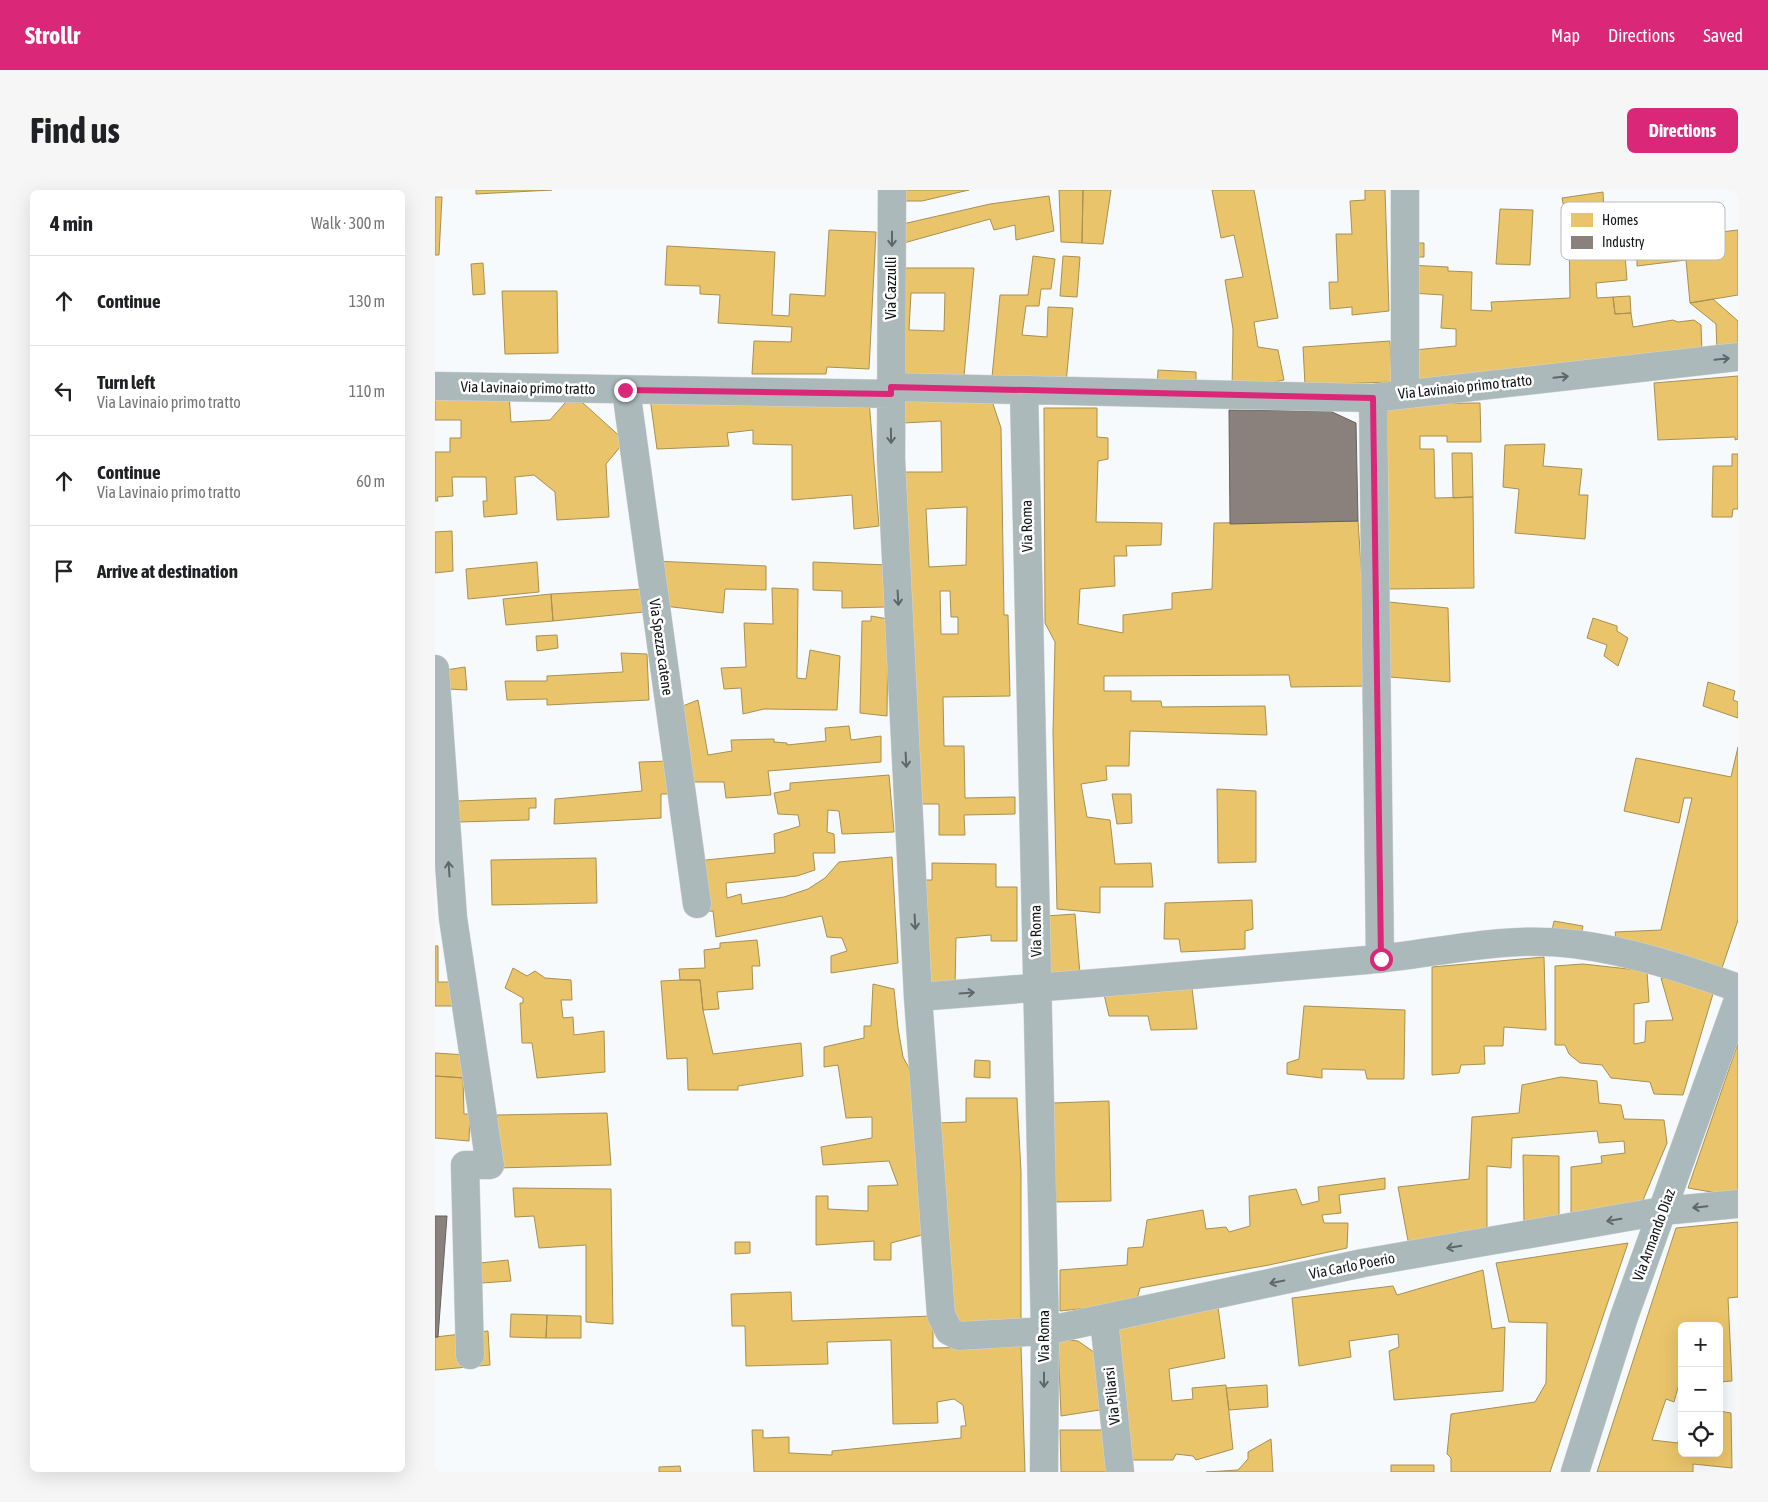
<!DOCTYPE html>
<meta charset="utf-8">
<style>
body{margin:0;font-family:"Asap Condensed",sans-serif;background:#f6f6f6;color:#202124}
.controls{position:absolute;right:15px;bottom:15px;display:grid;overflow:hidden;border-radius:8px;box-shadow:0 5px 20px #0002}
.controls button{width:45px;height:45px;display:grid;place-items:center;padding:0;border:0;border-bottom:1px solid #e0e0e0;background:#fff;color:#202124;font:25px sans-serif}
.stop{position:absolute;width:15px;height:15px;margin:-11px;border:4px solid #db2777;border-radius:50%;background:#fff}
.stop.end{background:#db2777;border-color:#fff;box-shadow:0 1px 5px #0008}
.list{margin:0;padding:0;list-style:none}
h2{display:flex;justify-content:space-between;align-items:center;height:65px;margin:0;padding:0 20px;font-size:21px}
h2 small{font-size:16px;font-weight:400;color:#757577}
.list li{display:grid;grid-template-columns:32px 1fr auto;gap:15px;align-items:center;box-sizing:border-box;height:90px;padding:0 20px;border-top:1px solid #e0e0e0}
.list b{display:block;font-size:19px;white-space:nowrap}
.list p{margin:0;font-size:16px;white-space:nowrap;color:#757577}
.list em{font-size:16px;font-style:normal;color:#757577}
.icon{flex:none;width:28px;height:28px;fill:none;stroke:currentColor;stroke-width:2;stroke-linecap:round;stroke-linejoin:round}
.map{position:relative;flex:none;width:1303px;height:1282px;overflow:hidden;border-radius:8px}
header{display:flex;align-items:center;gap:30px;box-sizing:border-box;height:70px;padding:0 25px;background:#db2777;color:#fff}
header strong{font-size:24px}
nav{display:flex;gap:28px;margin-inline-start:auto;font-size:18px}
.intro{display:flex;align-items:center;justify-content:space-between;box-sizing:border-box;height:120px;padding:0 30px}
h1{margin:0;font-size:35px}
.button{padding:12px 22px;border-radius:8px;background:#db2777;color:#fff;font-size:18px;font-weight:700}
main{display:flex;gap:30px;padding:0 30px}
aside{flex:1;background:#fff;border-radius:8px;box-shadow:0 5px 20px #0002}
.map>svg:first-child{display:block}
</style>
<header>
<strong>Strollr</strong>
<nav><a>Map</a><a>Directions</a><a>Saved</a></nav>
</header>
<div class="intro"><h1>Find us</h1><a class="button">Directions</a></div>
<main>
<aside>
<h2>4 min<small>Walk · 300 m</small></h2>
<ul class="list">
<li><svg class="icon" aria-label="ahead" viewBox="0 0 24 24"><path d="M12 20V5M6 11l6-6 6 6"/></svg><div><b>Continue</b></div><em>130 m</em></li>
<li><svg class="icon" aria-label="left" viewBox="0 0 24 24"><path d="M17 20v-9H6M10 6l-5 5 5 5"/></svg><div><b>Turn left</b><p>Via Lavinaio primo tratto</p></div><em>110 m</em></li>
<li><svg class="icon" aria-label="ahead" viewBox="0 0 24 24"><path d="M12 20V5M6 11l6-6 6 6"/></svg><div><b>Continue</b><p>Via Lavinaio primo tratto</p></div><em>60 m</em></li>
<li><svg class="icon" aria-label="arrive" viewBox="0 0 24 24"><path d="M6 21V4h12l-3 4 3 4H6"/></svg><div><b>Arrive at destination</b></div></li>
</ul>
</aside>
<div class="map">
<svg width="1303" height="1282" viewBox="0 0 1303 1282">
<rect width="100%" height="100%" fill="#f7fafc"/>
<path fill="#e9c46a" stroke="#a89051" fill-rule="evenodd" d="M41,0H117L41,4Z
M459,0H534L487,11H459Z
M624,0H648L647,53L626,52Z
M648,0H676L668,54L647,53Z
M777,0H819L843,128L819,132L823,157L843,160L849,190L797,200L798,139L790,90L808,87L799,45L786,48Z
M930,0H950L954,121L917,125V117L895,119L894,92H903L901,44H917L915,11L930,10Z
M1168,2L1170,41L1134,46L1127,8Z
M614,6L619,41L581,50L580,35L559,40L555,29L458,56L459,36L555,14Z
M0,7H7L4,65H0Z
M1065,19L1098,20L1095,75L1061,74Z
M1188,39L1192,90L1161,93L1162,108L1178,107L1180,124L1196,123L1198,137L1238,130L1243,132L1259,130L1266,135L1267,163L979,193V160L1021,156V139L1006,138L1008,105L976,103L973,75L1013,77V81L1037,82L1036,120L1057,121L1056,112L1135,108L1134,46Z
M394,40L441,42L434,179L392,177L391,184H317L319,151L356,152L357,137L283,133L285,105L265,104V96L230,95L232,56L340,62L337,125L354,126L355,104L390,106Z
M1303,40V105L1255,113L1251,70L1202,76V52Z
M974,53H989V67H974Z
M598,66L620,69L616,99H606L604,116H591L587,145L612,147L613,117L638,118L631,193L557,187L565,105H593Z
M628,66L645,67L642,107L625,106Z
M48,73L50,104L38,105L36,74Z
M458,78H539L529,186L467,184ZM476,103H510L509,141L474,140Z
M67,101H122L123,163L70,164Z
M1195,106L1196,123L1180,124L1178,107Z
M1278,109L1303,131V160L1282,161L1281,134L1255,113Z
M955,151L957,192L870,195L868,157Z
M723,180L761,182V201L722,199Z
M1303,186V249L1300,250V247L1223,250L1219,193Z
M0,202L74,205L76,232L115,230L138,204L190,251L171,274L174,327L122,330L120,302L99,285L80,287L82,324L49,327L48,311H52L51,287H17L18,306L2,307L3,311H0V262H15V248H26V230H0Z
M215,208L434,210L444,336L419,339L417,305L357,310V255L318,254V240L292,243L294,256L222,259Z
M468,209L557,211L566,238L569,425H573L575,506L508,507L509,556H529L530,608L580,607V624L529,625L530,645H504V614H477L462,282H507L506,231L468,233ZM532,317L531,375L494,377L491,319ZM505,401H515L516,427H523V444H506Z
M1045,213L1046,252H1012V246H985V259H999L1000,308L1038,307L1039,398L953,399L952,214Z
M609,218H662V247L673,248V269L663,271L661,332L727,333L726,355L691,356L692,366H679L680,396L645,399L643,434L688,443V425L737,419V403L777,399L779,333L923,331L934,496L856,497L854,485L669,486V501H696V511H726L727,517L830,516L832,545L695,541L694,576H671L672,590L646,594L652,627L675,630L680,674L716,673L718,697H665V723L622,719L618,543L620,452L610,433Z
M1110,254L1108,276L1147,279L1144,305H1153L1150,349L1080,343L1084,299L1068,297L1070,255Z
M1017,263H1037L1038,307L1018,308Z
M1297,264H1303V319H1298L1297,327H1277L1278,276H1297Z
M17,341L18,381L0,383V342Z
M219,371L331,376V400L290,399L288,423L221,415Z
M102,372L104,402L33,409L31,379Z
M378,372L453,375L451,417L407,418V401L378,400Z
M337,398L363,399L362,488L371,489L375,460L405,466L402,520L329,519L308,524L306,498L289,499L286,478L311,477L309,433L338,434Z
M209,399V422L118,431L116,404Z
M116,404L118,431L71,435L68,409Z
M954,412L1013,418L1015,492L955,487Z
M436,426L453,429L452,526L425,523L427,431H436Z
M1158,428L1182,436V441L1193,448L1183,476L1169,466L1172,455L1152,448Z
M122,445L123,458L102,461L101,446Z
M186,463L212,464L214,510L112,515V509L72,510L70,491H112V486L188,482Z
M30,477L32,500L13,499L11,480Z
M1273,492L1300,501L1298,510L1303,512V528L1268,516Z
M263,510L273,565L297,561L296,550L339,549V552L352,553V555L391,551L390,538L414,536L416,550L446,546V572L333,581L336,605L291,608L289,592H251L240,519Z
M1303,557V730L1287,778L1183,762L1180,742L1226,740L1257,608H1249L1244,633L1189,621L1201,568L1296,587Z
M235,571L240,604H226V628L119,634L120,609L207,601L204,572Z
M454,585L459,642L407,644L404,621L393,620L392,642L399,644L400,663H378L380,680L362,686L291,693L292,708L306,704L307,714L349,707L373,699L390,688L404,672L457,667L463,773L396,783V766L412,761L407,748L392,747L387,726L281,747L278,721L267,722L261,671L340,663L339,644L365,636L363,625L343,624L339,603L355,600V593Z
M782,599L821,601V672L783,673Z
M677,604H696L697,633L682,634Z
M101,608V618H94V630L24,632L23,611Z
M161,668L162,713L57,715L56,670Z
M497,673L561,674V697H582V751H556V745L521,748L520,798H487L489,690H497Z
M817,710L818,739L810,741V759L746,762L744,749H729L730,713Z
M640,724L645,784L615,787L611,726Z
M1119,731L1148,736L1145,749L1116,745Z
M322,750L325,776H317L318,799L282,802L284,819L268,820L265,790H245L244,779L270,778L269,760L285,758V753Z
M0,756H3V792H25V816H0Z
M1109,767L1111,840L1069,837L1068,856H1049L1050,874L1026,875L1024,883L997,885V777Z
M1148,774L1212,781L1214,812L1199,814V854L1210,852L1211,831L1238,830L1226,788L1249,790L1278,804L1248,905L1219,904L1215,892L1176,888L1167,875L1145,873L1134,864L1130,855H1120V776Z
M78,778L92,786L100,781L110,788L136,790L137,810H126L128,828L138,827L139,845L169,841L170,882L102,888L97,853H87L85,813H88V808L70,798Z
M245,790H265L268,820L278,864L366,853L368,886L303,896V900H253L252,868L232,869L226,791Z
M756,790L762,839L716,840L713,826H674L668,800Z
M438,794L459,799L463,838L468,867L474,878L480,918L487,1045L456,1053V1070H439V1051L381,1055V1006H393V1019L433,1021V996L463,995L454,971L388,975L386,957L437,948V927L411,928L403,875L389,877V857L429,848V836H436Z
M869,816L970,820L969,889H932L930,880L887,879V888L852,884V873L864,869Z
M1303,853V1001L1282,1003L1253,998Z
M0,863L32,865L31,888L0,886Z
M540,870L555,871V888L539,887Z
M0,886L28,888L29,924H35L34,951L0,948Z
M1126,887L1162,891L1164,913L1186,915L1189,929L1229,930L1232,953L1206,1015L1136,1025V977L1167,973L1166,966L1190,963L1189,951L1164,953L1162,941L1077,948L1076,978L1052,976V1039L974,1056L963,997L1034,989L1037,927L1084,923L1087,895Z
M531,908H582L586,982V1131L528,1136L517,1122L500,933L531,932Z
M674,911L676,1011L621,1012L618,913Z
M172,923L176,975L62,978V925Z
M1088,965L1124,966V1028L1089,1033Z
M950,988V999L904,1005L906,1023L887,1025L889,1033H913L912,1058L834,1075L705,1098L701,1113L625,1121V1080L692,1075L693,1058L708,1057L712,1030L768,1020L771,1039L791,1037L794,1042L815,1036L814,1006L861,999L867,1015L884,1011L883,997Z
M78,998L176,999L178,1134L151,1132V1055L104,1058L99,1026L80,1027Z
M1303,1032V1107L1293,1108L1297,1191L1284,1192V1136H1247V1194H1244L1239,1212L1231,1209L1217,1250L1243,1253L1247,1227V1263H1284V1221L1296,1223L1297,1278L1258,1274V1282H1162L1241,1038Z
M300,1052H315V1063L300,1064Z
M1193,1053L1115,1282H1016V1268L1012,1264L1016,1224L1100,1212L1111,1193L1112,1133L1074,1132L1061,1073Z
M73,1070L76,1091L47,1093L45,1073Z
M1048,1080L1057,1139L1070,1137L1068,1201L959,1210L954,1161L964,1157L963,1144L914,1151L916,1167L864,1176L857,1108L958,1096L962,1105Z
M356,1102L357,1131L498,1126V1158L586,1156L590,1282H319L317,1240H328V1248L354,1247V1263L397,1265V1261L526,1248V1236H531L528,1215L519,1209L502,1212L503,1233L458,1234L456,1150L392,1152L393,1174L311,1176L310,1136H297L296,1104Z
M783,1117L790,1168L734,1179L737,1211L758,1209L757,1198L791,1195L798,1259L761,1270L758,1266L741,1264L738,1270H694L679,1133Z
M76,1124L112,1125L111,1148L75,1147Z
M112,1125L146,1126V1148H111Z
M53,1141L55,1175L0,1180V1147Z
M623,1149L643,1151L663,1165L671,1219L626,1226Z
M832,1195L833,1217L794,1220L791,1198Z
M625,1240H674L679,1282H626Z
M836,1249L838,1282H771L803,1280L813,1269V1262Z
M956,1275H999V1282H956Z
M245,1276L246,1282H224V1277Z"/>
<path fill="#8a817c" stroke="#65615e" d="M794,220L895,221L921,233L923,331L795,334Z
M0,1026H12L3,1147H0Z"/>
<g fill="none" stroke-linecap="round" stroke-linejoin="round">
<g stroke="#d3d5d7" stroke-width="29">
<path id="minor" d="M457,0L456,269L483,807L506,1125L514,1141L524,1146L610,1141L928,1073L1227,1021L1303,1014
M970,0V204
M0,196L455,204
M456,197L938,208L1303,167
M191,200L262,714
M589,200L610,1141L609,1282
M938,208L945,769
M0,479L18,728L55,975H30L35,1165
M483,807C633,796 782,783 932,770C1001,764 1069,745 1139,754C1195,761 1250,779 1303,798
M669,1129L685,1282"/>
</g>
<g stroke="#d3d5d7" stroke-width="29">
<path id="major" d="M1140,1282L1189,1127L1303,810"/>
</g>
<use href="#minor" stroke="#abb9bb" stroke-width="28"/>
<use href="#major" stroke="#aab9bb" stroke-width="28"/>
</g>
<defs><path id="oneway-shaft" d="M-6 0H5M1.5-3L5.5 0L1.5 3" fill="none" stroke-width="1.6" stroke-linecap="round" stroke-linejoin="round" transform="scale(1.25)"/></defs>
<g stroke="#5e676a">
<use href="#oneway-shaft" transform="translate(457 49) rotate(90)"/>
<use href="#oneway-shaft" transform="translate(1287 169) rotate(-6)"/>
<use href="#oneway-shaft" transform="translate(1126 187) rotate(-6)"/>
<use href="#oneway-shaft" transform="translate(456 246) rotate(89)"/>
<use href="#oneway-shaft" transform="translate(463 408) rotate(87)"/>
<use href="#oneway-shaft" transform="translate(471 570) rotate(87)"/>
<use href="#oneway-shaft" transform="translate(14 679) rotate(-94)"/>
<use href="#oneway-shaft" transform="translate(480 732) rotate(87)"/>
<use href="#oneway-shaft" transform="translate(532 803) rotate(-4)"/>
<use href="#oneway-shaft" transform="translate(1265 1017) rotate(174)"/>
<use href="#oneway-shaft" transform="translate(1179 1030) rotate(170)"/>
<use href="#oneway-shaft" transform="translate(1019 1057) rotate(170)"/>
<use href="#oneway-shaft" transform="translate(842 1092) rotate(168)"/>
<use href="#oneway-shaft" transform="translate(609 1190) rotate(90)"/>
</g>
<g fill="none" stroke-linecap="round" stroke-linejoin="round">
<path stroke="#db2777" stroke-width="6" d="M190,200L456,204V197L938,208L946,769"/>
</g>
<g text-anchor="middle" stroke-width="5" stroke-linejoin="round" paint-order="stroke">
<g font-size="15" fill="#101518" stroke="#fff">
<text transform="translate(456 98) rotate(-90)" y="5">Via Cazzulli</text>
<text transform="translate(1030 197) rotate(-6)" y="5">Via Lavinaio primo tratto</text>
<text transform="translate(93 198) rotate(1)" y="5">Via Lavinaio primo tratto</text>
<text transform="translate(592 336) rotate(-91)" y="5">Via Roma</text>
<text transform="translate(226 457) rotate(82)" y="5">Via Spezza catene</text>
<text transform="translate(601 741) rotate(-91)" y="5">Via Roma</text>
<text transform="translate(1219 1045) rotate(-70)" y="5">Via Armando Diaz</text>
<text transform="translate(917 1076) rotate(-11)" y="5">Via Carlo Poerio</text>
<text transform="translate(609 1146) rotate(-90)" y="5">Via Roma</text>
<text transform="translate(677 1206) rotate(-96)" y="5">Via Piliarsi</text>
</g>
</g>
<rect x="1126" y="12" width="164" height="58" rx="8" fill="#fff" stroke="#b7b9ba" stroke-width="1"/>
<rect x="1136" y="23" width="22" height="14" fill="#e9c46a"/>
<rect x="1136" y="46" width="22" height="13" fill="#8a817c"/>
<g font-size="14" fill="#101518">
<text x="1167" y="35">Homes</text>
<text x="1167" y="57">Industry</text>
</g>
</svg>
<div class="controls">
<button>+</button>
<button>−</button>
<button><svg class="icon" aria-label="locate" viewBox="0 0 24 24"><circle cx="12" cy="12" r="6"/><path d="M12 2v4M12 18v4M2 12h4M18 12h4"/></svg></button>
</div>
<div class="stop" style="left:946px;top:769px"></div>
<div class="stop end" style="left:190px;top:200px"></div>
</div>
</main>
